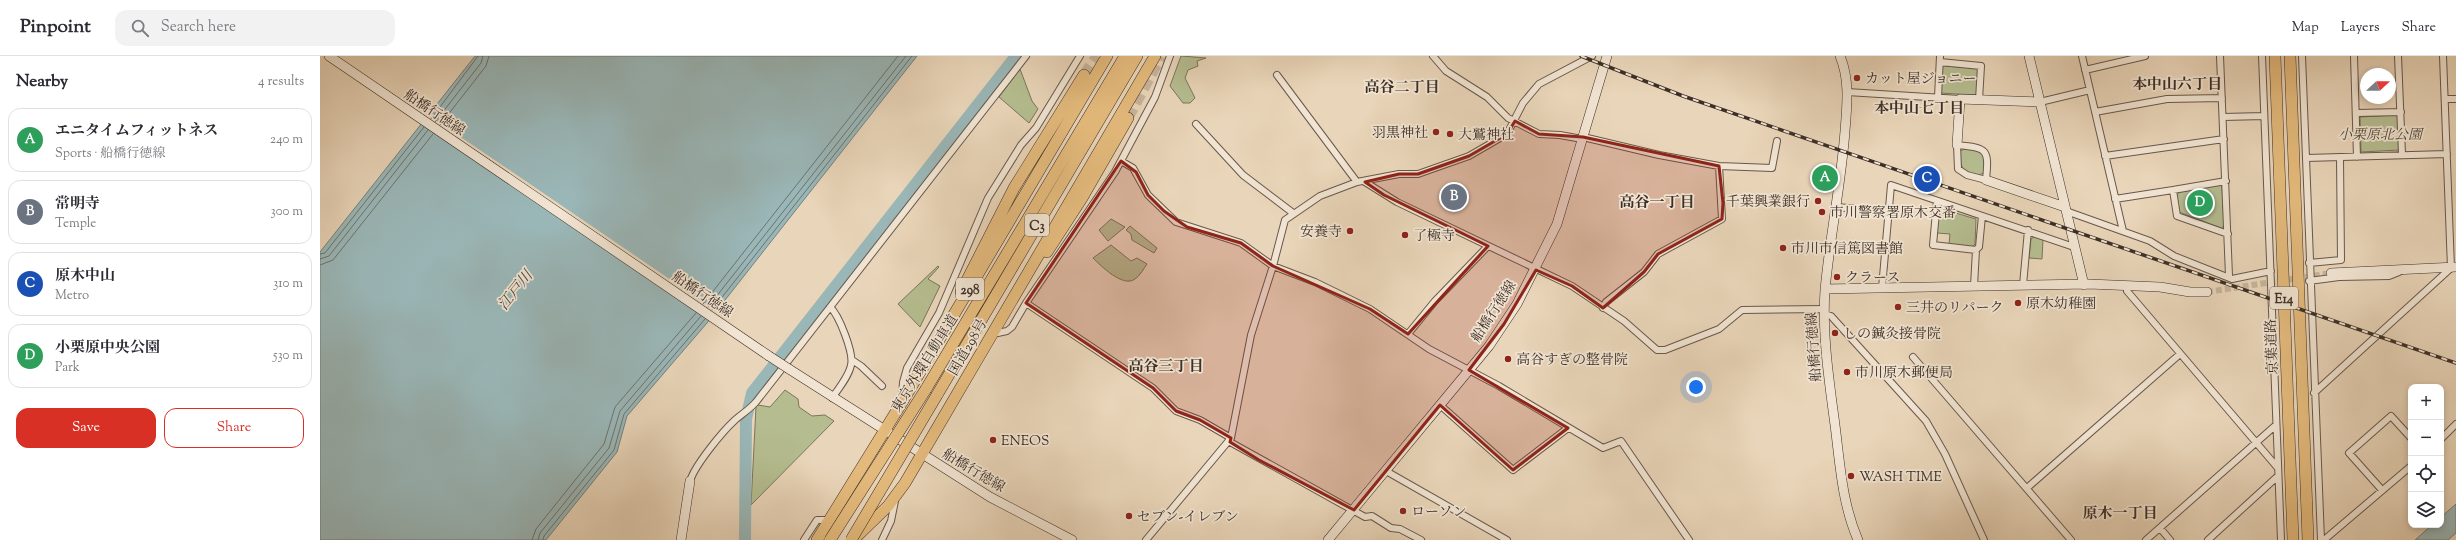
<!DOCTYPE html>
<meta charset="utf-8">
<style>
body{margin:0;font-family:"Sorts Mill Goudy","Noto Serif JP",serif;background:#f2f2f3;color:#2b2b33}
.controls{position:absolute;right:12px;bottom:12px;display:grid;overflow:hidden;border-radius:8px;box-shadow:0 2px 6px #0003}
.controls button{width:36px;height:36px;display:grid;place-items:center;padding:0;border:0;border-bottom:1px solid #e1e1e2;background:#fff;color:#2b2b33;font:20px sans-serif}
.compass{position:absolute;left:2040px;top:12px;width:36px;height:36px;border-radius:50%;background:#fff;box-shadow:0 2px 6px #0003;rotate:68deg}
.you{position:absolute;left:1376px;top:331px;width:14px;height:14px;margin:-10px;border:3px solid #fff;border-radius:50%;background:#1a73e8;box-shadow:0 0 0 6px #1a73e833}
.badge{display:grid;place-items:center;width:26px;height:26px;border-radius:50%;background:#d93025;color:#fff;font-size:13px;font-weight:700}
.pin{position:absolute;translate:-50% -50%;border:2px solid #fff;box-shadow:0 1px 4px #0006}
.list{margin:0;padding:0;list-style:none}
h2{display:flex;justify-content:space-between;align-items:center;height:52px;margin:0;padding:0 16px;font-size:17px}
h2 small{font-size:13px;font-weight:400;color:#7c7c81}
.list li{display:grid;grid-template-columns:26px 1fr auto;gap:12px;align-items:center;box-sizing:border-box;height:64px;margin:0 8px 8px;padding:0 8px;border:1px solid #e1e1e2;border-radius:12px}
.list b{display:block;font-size:15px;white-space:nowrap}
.list p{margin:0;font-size:13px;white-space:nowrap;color:#7c7c81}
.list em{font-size:13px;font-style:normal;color:#7c7c81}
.actions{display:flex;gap:8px;padding:12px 16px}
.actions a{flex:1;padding:9px 0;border:1px solid #d93025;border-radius:12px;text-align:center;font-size:14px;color:#d93025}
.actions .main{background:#d93025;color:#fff}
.icon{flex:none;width:22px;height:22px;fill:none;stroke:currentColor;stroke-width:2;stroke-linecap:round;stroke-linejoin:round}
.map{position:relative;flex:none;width:2136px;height:484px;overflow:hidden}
header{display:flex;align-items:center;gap:24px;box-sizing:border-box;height:56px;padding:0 20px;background:#fff;border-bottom:1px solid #e1e1e2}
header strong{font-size:19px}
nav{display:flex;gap:22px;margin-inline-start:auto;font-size:14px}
.search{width:280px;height:36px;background:#f2f2f3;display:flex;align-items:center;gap:10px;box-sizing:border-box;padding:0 14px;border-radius:12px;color:#7c7c81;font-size:15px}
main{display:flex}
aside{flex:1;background:#fff}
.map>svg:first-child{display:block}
</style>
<header>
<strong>Pinpoint</strong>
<div class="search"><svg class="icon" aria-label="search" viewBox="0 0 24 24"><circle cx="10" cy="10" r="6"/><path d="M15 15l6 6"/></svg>Search here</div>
<nav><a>Map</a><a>Layers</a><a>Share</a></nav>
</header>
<main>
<aside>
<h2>Nearby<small>4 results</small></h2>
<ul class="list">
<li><span class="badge" style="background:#2e9e5b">A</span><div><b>エニタイムフィットネス</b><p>Sports · 船橋行徳線</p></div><em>240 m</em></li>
<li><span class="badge" style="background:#6b7280">B</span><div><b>常明寺</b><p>Temple</p></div><em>300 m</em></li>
<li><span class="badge" style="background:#1a4fb4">C</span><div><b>原木中山</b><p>Metro</p></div><em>310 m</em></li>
<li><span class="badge" style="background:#2e9e5b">D</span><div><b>小栗原中央公園</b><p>Park</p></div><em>530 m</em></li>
</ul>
<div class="actions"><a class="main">Save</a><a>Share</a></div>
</aside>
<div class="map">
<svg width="2136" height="484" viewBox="0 0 2136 484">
<rect width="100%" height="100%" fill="#e9d5b9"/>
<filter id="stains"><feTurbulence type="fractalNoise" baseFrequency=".005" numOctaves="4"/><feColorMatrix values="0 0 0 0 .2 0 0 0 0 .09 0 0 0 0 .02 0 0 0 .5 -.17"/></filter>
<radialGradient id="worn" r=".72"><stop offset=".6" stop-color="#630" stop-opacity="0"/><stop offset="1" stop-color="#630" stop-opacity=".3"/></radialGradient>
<path fill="#b5bd90" stroke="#79765c" d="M861,0L886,2L877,5L878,10L868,14L865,22L875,42L870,47H863L850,30Z
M1623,10L1657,12L1659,14L1657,39L1619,37L1621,11Z
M700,13L712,45L718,53L709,67L679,41Z
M2078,59L2079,94L2041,96L2040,61Z
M1647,92L1662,96L1665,104L1664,117C1645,125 1639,110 1640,95Z
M1900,129L1902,131L1904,170L1901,172L1859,156L1857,139L1859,136Z
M1619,152L1656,163L1655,188L1652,191L1629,188L1630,178L1617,177Z
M791,163L805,171L788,185L779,174Z
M810,170L837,192L834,197L812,184L811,178L806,174Z
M1714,181L1723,183L1722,203L1709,202L1711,183Z
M791,189L811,205L817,202L827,208C824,212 820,220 815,223C803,232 781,210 773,202Z
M618,210L619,211L608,223L620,230L600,271L578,248Z
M465,334L478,343L479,351L492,360L505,359L514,365L431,449L436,351L438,349L450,351Z"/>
<path fill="#9ab7b8" stroke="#75817e" d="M155,0H597L387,267L307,360L297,396L226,484H0V196Z
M2136,448V477L2128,484H2095L2112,469H2121V461Z"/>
<path fill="#e9d5b9" d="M107,58L398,256L391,265L100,67Z"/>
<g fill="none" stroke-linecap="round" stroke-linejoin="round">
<path stroke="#6c7370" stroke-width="1" d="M111,63L158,0
M115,66L161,7L163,0
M120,69L166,10L169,0
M0,198L5,197L104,71
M0,203L9,200L108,74
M0,209L13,204L113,78
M383,248L578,0
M388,251L586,0
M392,254L592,0
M212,484L216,473L284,388L295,351L376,257
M218,484L220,477L289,392L300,355L381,260
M223,484L224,480L294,394L304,358L385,263"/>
<path stroke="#9ab7b8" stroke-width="12" d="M425,484L426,363L432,337L696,0"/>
<path stroke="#c7b49c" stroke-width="6" stroke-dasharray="6 3" stroke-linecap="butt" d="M1887,236L2011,217"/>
<path stroke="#c7b49c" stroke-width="11" stroke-dasharray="11 5.5" stroke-linecap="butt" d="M764,19L777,0
M808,62L841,0"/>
<g stroke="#68584c" stroke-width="8">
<path id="street" d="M1113,0L1126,15L1167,41L1188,62L1219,78L1240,79L1262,83
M1762,0L1803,175
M1900,0L1909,220
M1942,0L1961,484
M1982,0L2001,484
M2034,0L2037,101
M2078,0L2082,98
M1620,6L1661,10L1659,44
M1765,14L1825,0
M957,19L1037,126
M1527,36L1640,43
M1618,41L1620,0
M2125,43H2136
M1720,46L1770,34
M1775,56L1847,43L1902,42
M2037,57L2081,56
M1903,61L1944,60
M876,68L923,119L973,157
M1263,81L1339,99L1399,110L1452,112L1457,85
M1637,89C1668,92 1669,93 1666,124L1647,119L1638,113Z
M1785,100L1904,83
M1986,102L2127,98
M801,105L813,112L828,139L856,166L921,187L953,210L995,226L1050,253L1109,293L1179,330L1283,392L1301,385L1369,484
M1045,126L1077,146L1252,230L1304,265L1337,294H1345L1399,273L1422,254L1505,253
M1853,134L1906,125
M1795,143L1853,134L1857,160L1908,178
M1617,145L1613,189L1656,194
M1517,151L1569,156
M1746,155L1830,185L1854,200L1912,223L1951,215
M1989,207L2021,204L2020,101
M1989,225L2019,221L2069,220L2079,216
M1703,229L1708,174
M1654,230L1656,194L1659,191L1662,160
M1807,230V235L1957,411
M1562,232L1571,129L1754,191
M706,247L833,332L856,355L880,364L911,382
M510,251C519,259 534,297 531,309C529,320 519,332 512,342
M1283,252L1286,246L1324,216L1338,198L1402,163L1399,110
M1505,258L1511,260L1606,365L1625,398L1664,484
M673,278L687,275L692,271L706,247L795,116L835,41L850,0
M1088,278L1115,245L1168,190
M1593,301L1751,484
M532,304L541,310L562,330
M1994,337L2131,212L2123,0
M582,342L583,326L587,312L619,257L668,142L701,89L716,72L760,0
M1120,349L1193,414L1248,372
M2121,383L2136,368
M910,386L1045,461L1052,460L1071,472L1080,473L1101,484
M1066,415L1187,484
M370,425C375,409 402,376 415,364C422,358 430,353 436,346L706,0
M1707,432L1860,298
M2062,434L2029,397L2071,360L2091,382
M1840,472L1850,484
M484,484L497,464H510
M562,484L571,465L575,445
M826,484L911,382L931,279L953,210L965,164L1000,140L1037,126L1079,118H1098L1149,100L1187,78L1203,47L1219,28L1272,0
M1826,484L1956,369
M1888,484L1958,420
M2004,484L2091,410"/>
</g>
<g stroke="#3d2f27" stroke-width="10">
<path id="secondary" d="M9,0L449,300
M1520,0C1530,24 1527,49 1525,75C1521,128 1510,180 1505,234C1502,278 1509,324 1515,369C1520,408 1522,447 1538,484
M1709,0L1764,229
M1637,89L1640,43L1720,46
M1666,124L1745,151
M2011,217L2136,211
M1505,233L1769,228L1840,231L1870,236H1887
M469,313L670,441L752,484
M361,484L370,425
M1008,484L1169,290L1197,248L1237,168L1287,0"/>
</g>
<g stroke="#3d2f27" stroke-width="12">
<path id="highway" d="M1955,0L1973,484
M1970,0L1988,484
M727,196L762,142L808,62
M641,236L694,132L764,19
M606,333L805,0
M617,339L817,0
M497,484L581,348L787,0
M533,484L568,450L585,427L835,0"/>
</g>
<use href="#street" stroke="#f1e4d2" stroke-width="6"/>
<use href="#secondary" stroke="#f1e4d2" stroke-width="9"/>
<use href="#highway" stroke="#e4ba7c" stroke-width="11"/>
<g stroke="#3d2f27" stroke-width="3.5">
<path id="rail" d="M1261,0L1363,40L2136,307"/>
</g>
<use href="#rail" stroke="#f1e4d2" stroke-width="2" stroke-dasharray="6" stroke-linecap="butt"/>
<g stroke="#3d2f27" stroke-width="10" stroke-linecap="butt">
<path id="secondary-bridge" d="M449,300L469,313"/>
</g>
<g stroke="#3d2f27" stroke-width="12" stroke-linecap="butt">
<path id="highway-bridge" d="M510,484L606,333
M531,484L617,339"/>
</g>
<use href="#secondary-bridge" stroke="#f1e4d2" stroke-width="9"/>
<use href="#highway-bridge" stroke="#e4ba7c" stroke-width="11"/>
</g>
<path fill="#8f2418" fill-opacity="0.2" stroke="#8f2418" stroke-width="3" stroke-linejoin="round" d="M1195,65L1219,78L1263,81L1399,110L1403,147L1402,163L1338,198L1324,216L1283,252L1252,230L1216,214L1184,268L1149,314L1248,372L1193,414L1120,349L1034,454L939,404L910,386L911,382L880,364L856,355L833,332L706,247L801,105L816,116L828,139L844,155L867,171L921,187L953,210L1050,253L1088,278L1168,190L1064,139L1045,126L1079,118H1098L1149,100L1187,78Z"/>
<g fill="#8f2418" stroke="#f1e4d2" stroke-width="1.5">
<circle cx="1537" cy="22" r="4"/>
<circle cx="1116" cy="76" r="4"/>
<circle cx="1130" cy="78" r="4"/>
<circle cx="1498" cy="145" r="4"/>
<circle cx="1502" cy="156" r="4"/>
<circle cx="1030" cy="175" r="4"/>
<circle cx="1085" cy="179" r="4"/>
<circle cx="1463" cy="192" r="4"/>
<circle cx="1517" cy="221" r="4"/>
<circle cx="1698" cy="247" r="4"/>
<circle cx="1578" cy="251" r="4"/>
<circle cx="1515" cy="277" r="4"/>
<circle cx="1188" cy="303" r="4"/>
<circle cx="1527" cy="316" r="4"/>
<circle cx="673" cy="384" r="4"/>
<circle cx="1531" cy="420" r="4"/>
<circle cx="1083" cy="455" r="4"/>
<circle cx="809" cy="460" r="4"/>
</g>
<g text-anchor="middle" stroke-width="3.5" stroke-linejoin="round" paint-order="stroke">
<g fill="#f1e4d2" stroke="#73655a" stroke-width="1">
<rect x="705" y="158" width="24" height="22" rx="3"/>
<rect x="636" y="222" width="28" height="22" rx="3"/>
<rect x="1950" y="231" width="28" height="22" rx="3"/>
</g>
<g font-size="13" font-weight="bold" fill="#3d2f27">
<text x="717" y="174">C3</text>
<text x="650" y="238">298</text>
<text x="1964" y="247">E14</text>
</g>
<g font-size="14" fill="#3d2f27" stroke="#f1e4d2" text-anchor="start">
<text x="1545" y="27">カット屋ジョニー</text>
<text x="1108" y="81" text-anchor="end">羽黒神社</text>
<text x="1138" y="83">大鷲神社</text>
<text x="1490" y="150" text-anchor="end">千葉興業銀行</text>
<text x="1510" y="161">市川警察署原木交番</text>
<text x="1022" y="180" text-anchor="end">安養寺</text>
<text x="1093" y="184">了極寺</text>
<text x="1471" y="197">市川市信篤図書館</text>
<text x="1525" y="226">クラース</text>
<text x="1706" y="252">原木幼稚園</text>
<text x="1586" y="256">三井のリパーク</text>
<text x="1523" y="282">しの鍼灸接骨院</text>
<text x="1196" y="308">高谷すぎの整骨院</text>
<text x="1535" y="321">市川原木郵便局</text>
<text x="681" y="389">ENEOS</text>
<text x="1539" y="425">WASH TIME</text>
<text x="1091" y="460">ローソン</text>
<text x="817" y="465">セブン-イレブン</text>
</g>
<g font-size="14" fill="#3d2f27" stroke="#f1e4d2">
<text transform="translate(115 56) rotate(34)" y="5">船橋行徳線</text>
<text transform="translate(383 238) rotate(34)" y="5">船橋行徳線</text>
<text transform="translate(1173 255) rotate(-57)" y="5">船橋行徳線</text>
<text transform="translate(647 291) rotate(-60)" y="5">国道298号</text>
<text transform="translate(1493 291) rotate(-94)" y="5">船橋行徳線</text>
<text transform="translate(1951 291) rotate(-92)" y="5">京葉道路</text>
<text transform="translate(604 307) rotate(-58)" y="5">東京外環自動車道</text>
<text transform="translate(654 414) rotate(31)" y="5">船橋行徳線</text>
</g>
<g font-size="14" font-style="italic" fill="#554b3c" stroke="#f1e4d2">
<text x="2060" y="83">小栗原北公園</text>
</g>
<g font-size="15" font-weight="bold" fill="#3d2f27" stroke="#f1e4d2">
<text x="1857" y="33">本中山六丁目</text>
<text x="1082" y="36">高谷二丁目</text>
<text x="1599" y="57">本中山七丁目</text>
<text x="1337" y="151">高谷一丁目</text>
<text x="846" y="315">高谷三丁目</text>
<text x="1800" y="462">原木一丁目</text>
</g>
<g font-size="15" font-style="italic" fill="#504a44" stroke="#f1e4d2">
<text transform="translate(195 234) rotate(-51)" y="5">江戸川</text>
</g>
</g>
<rect width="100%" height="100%" filter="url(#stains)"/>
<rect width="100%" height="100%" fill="url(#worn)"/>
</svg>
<div class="controls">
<button>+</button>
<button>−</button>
<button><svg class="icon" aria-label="locate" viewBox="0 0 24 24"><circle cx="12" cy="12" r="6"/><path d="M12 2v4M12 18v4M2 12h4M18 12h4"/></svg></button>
<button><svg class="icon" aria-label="layers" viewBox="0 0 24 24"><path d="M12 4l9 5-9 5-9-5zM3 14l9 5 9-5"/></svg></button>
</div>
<svg class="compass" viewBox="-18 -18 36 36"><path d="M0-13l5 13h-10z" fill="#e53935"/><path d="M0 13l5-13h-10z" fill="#7c7c81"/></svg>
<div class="you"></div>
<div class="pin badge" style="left:1505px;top:122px;background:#2e9e5b">A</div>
<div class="pin badge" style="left:1134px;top:141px;background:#6b7280">B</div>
<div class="pin badge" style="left:1607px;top:123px;background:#1a4fb4">C</div>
<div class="pin badge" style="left:1880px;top:147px;background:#2e9e5b">D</div>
</div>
</main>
